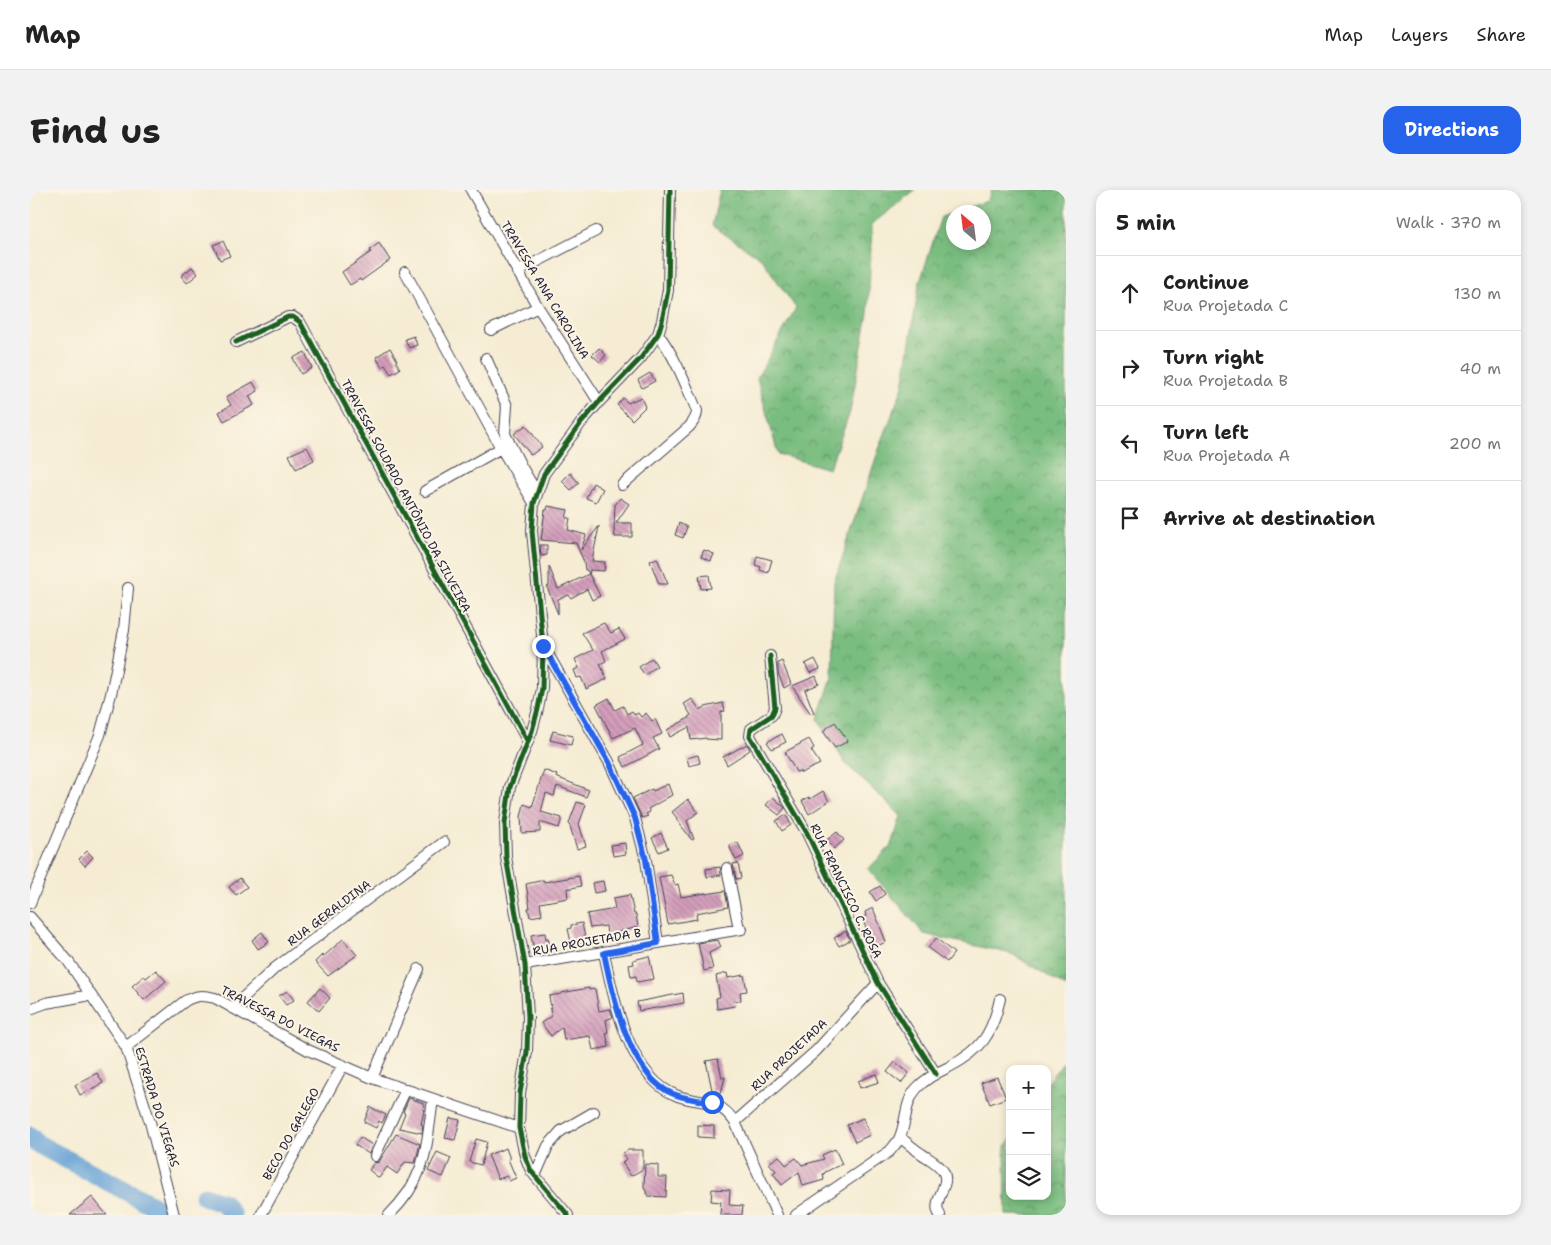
<!DOCTYPE html>
<meta charset="utf-8">
<style>
body{margin:0;font-family:"Shantell Sans",sans-serif;background:#f2f2f2;color:#222}
.controls{position:absolute;right:15px;bottom:15px;display:grid;overflow:hidden;border-radius:10px;box-shadow:0 2px 8px #0003}
.controls button{width:45px;height:45px;display:grid;place-items:center;padding:0;border:0;border-bottom:1px solid #e0e0e0;background:#fff;color:#222;font:25px sans-serif}
.compass{position:absolute;left:916px;top:15px;width:45px;height:45px;border-radius:50%;background:#fff;box-shadow:0 2px 8px #0003;rotate:332deg}
.stop{position:absolute;width:15px;height:15px;margin:-11px;border:4px solid #2563eb;border-radius:50%;background:#fff}
.stop.end{background:#2563eb;border-color:#fff;box-shadow:0 1px 5px #0008}
.list{margin:0;padding:0;list-style:none}
h2{display:flex;justify-content:space-between;align-items:center;height:65px;margin:0;padding:0 20px;font-size:21px}
h2 small{font-size:16px;font-weight:400;color:#767676}
.list li{display:grid;grid-template-columns:32px 1fr auto;gap:15px;align-items:center;box-sizing:border-box;height:75px;padding:0 20px;border-top:1px solid #e0e0e0}
.list b{display:block;font-size:19px;white-space:nowrap}
.list p{margin:0;font-size:16px;white-space:nowrap;color:#767676}
.list em{font-size:16px;font-style:normal;color:#767676}
.icon{flex:none;width:28px;height:28px;fill:none;stroke:currentColor;stroke-width:2;stroke-linecap:round;stroke-linejoin:round}
.map{position:relative;flex:none;width:1036px;height:1025px;overflow:hidden;border-radius:15px}
header{display:flex;align-items:center;gap:30px;box-sizing:border-box;height:70px;padding:0 25px;background:#fff;border-bottom:1px solid #e0e0e0}
header strong{font-size:24px}
nav{display:flex;gap:28px;margin-inline-start:auto;font-size:18px}
.intro{display:flex;align-items:center;justify-content:space-between;box-sizing:border-box;height:120px;padding:0 30px}
h1{margin:0;font-size:35px}
.button{padding:12px 22px;border-radius:15px;background:#2563eb;color:#fff;font-size:18px;font-weight:700}
main{display:flex;gap:30px;padding:0 30px}
aside{flex:1;background:#fff;border-radius:15px;box-shadow:0 2px 8px #0003}
.map>svg:first-child{display:block}
</style>
<header>
<strong>Map</strong>
<nav><a>Map</a><a>Layers</a><a>Share</a></nav>
</header>
<div class="intro"><h1>Find us</h1><a class="button">Directions</a></div>
<main>
<div class="map">
<svg width="1036" height="1025" viewBox="0 0 1036 1025">
<defs>
<pattern id="forest-crowns" width="20" height="18" patternUnits="userSpaceOnUse" patternTransform="scale(1.25)"><rect width="20" height="18" fill="#7abd80"/><path d="M2 6a3 3 0 1 1 6 0M12 15a3 3 0 1 1 6 0" fill="none" stroke="#64996a"/></pattern>
<pattern id="building-back-hatch" width="6" height="6" patternUnits="userSpaceOnUse" patternTransform="scale(1.25)"><rect width="6" height="6" fill="#d49fbc"/><path d="M-1 5l2 2M0 0l6 6M5-1l2 2" fill="none" stroke="#ac819a"/></pattern>
</defs>
<rect width="100%" height="100%" fill="#fcf5e5"/>
<filter id="ink" filterUnits="userSpaceOnUse"><feTurbulence type="fractalNoise" baseFrequency=".02" numOctaves="2"/><feDisplacementMap in="SourceGraphic" scale="10" xChannelSelector="R" yChannelSelector="G"/><feConvolveMatrix kernelMatrix="1 2 1 2 8 2 1 2 1" color-interpolation-filters="sRGB"/></filter>
<filter id="wash" filterUnits="userSpaceOnUse"><feTurbulence type="fractalNoise" baseFrequency=".0096" numOctaves="4" result="noise"/><feDisplacementMap in="SourceGraphic" scale="20" xChannelSelector="R" yChannelSelector="G"/><feGaussianBlur stdDeviation="1.12" result="paint"/><feColorMatrix in="noise" values="0 0 0 0 0 0 0 0 0 0 0 0 0 0 0 0 0 1.4 0 .05"/><feComposite in="paint" operator="in"/></filter>
<g filter="url(#wash)">
<rect width="100%" height="100%" fill="#f5ecd3"/>
<path fill="url(#forest-crowns)" stroke="#4e705e" d="M690,0H885L842,34L838,123L820,222L799,279L748,264L727,188L766,118L731,68L682,36Z
M962,0H1036V797L982,764L894,744L838,679L862,655L871,626L815,573L788,529L802,488L804,392L848,262L873,196L889,95L911,27L923,23L924,52H954V22H925L957,11Z
M1036,861V1025H976L975,958L980,950V1006H1017V893L1036,868Z"/>
<g fill="none" stroke-linecap="round" stroke-linejoin="round">
<path stroke="#65a1d6" stroke-width="19" d="M0,946L6,953L126,1017
M174,1006L194,1013L202,1025"/>
</g>
<g id="blocks">
<path fill="url(#building-back-hatch)" d="M193,51L200,66L190,70L183,55Z
M349,53L360,70L331,91L330,89L320,95L312,82L341,62L340,60Z
M162,77L168,84L157,93L151,86Z
M384,146L387,155L379,158L375,149Z
M360,158L367,170L366,171L370,179L361,184L355,175L352,177L346,167Z
M569,158L576,165L570,172L562,165Z
M275,162L282,178L271,184L263,168Z
M620,183L625,191L612,198L608,190Z
M223,192L228,201L219,206L224,215L194,231L189,222L201,215L196,207Z
M611,207L615,217L602,230L587,215L593,208L598,213Z
M496,235L512,257L501,265L484,244Z
M277,257L284,270L266,279L259,265Z
M540,283L549,293L541,300L532,291Z
M563,293L573,299L566,312L556,308Z
M590,308L599,314L586,333H602V347H585L584,339L585,315Z
M518,316L538,320L536,328H540L538,340L556,345L551,360L569,336L562,371L575,372L574,381L560,380L559,384L570,406L562,410L557,399L541,408L539,405L528,409V424L517,397L519,396V376L528,399L559,384L557,380H555L554,372L546,353L511,350L515,320H517Z
M649,333L657,337L653,348L645,345Z
M510,355H517V365L511,366Z
M674,360L684,364L681,371L671,367Z
M727,366L742,370L738,383L730,380L731,377L725,375Z
M627,368L638,394H629L620,371Z
M679,385L681,398L671,399L669,386Z
M574,433L581,443L589,439L595,449L572,461L576,471L570,474L577,489L556,499L551,487L547,488L544,480L549,478L545,469L563,460L552,443Z
M622,468L627,476L615,485L609,477Z
M785,469L790,479L780,483L775,474Z
M752,471L761,494L754,498L748,483V473Z
M786,486L789,494L775,500L784,523L781,524L762,496Z
M579,508L585,520L593,516L597,524L602,521L605,525L608,523L611,527L616,523L622,531L625,529L632,544L623,548L629,559L595,577L590,567L613,555L605,538L583,548L566,515Z
M662,509L670,520L675,517L693,513L695,521L691,522V550L676,549V548L661,550L659,537L640,547L637,540L659,528L658,527L661,525L654,514Z
M805,532L818,551L805,558L793,541Z
M523,541L543,546L541,555L520,550Z
M752,544L756,552L742,559L737,552Z
M779,549L784,558L781,560L790,574L771,583L770,581L766,582L755,562Z
M717,554L720,560L697,575L693,567Z
M668,565L670,573L659,576L657,568Z
M514,580L527,585L526,587L559,600L556,607L527,596L524,606L516,603L511,622L532,628L529,638L510,632V642L492,643L491,627L494,614L502,617Z
M638,594L642,605L618,619L620,622L616,624L618,626L612,628L603,608L622,599L623,601Z
M793,601L799,611L779,624L772,611L779,607L780,609Z
M743,607L752,615L755,618L749,625L736,615Z
M658,609L668,622L657,631L664,649L662,650L646,629L647,628L642,622Z
M547,612L556,615L549,634L556,656L547,659L539,633Z
M756,625L761,635L752,641L746,631Z
M807,642L814,650L804,659L797,650Z
M631,643L638,658L629,662L622,648Z
M595,653L596,664L583,666L581,655Z
M705,653H708L714,666L706,670L700,658V655Z
M57,661L63,667L55,676L49,669Z
M708,673L711,688L706,689L703,674Z
M690,677L691,685L677,687L676,679Z
M641,685L645,695L648,694L651,707L676,703V704L695,701L698,717L666,723L667,729L638,734L629,687Z
M549,686L551,696L537,699L538,708L510,713L512,725L500,727L498,718H500L496,694L514,690V692Z
M210,688L217,697L206,705L199,697Z
M573,691L575,701L564,703L562,693Z
M850,696L855,704L846,711L840,702Z
M600,705L604,724H606L608,737L577,745L576,736L560,738L557,724L585,719L583,708Z
M843,718L856,752L840,759L836,748L839,746L832,728L836,726L835,722Z
M552,733L556,753L542,756L538,739L541,738V735Z
M816,741L820,750L809,756L804,748Z
M232,742L239,752L228,759L222,750Z
M515,743L516,749L518,748L521,762L505,765L501,745Z
M906,748L924,763L917,772L898,758Z
M313,749L327,765L298,786L285,772L292,765L293,767Z
M688,750L691,757L679,763L683,779L674,781L668,753Z
M619,766L624,789L607,792L606,786L601,787L599,775L604,774L603,770Z
M126,780L136,791L114,810L102,796L114,786L116,788Z
M697,783L698,788L714,785L717,801L710,802L711,810L704,811L705,816L687,819L686,808L690,807L686,786Z
M290,798L300,808L289,821L278,811Z
M559,798V800L565,799L569,821L580,819L583,827L576,830L578,842L576,843L579,857L563,860L560,846L534,850L532,837L521,846L511,833L521,826L520,819H521L519,806L531,804V803Z
M257,801L264,810L256,815L249,806Z
M653,803L654,813L609,821L607,812Z
M688,869L692,888L695,887L691,903L682,900L676,871Z
M865,872L879,883L871,893L857,882Z
M67,883L73,893L50,905L45,895Z
M846,884L849,892L830,898L828,891Z
M967,887L976,908L960,914L951,893Z
M379,908L393,913V915L394,916L393,920L394,921L391,934L393,935L392,943L369,938L375,923L373,922Z
M340,917L356,925L352,933L349,931L346,938L334,932Z
M420,928L430,930L425,950L415,948Z
M833,928L840,945L825,952L817,935Z
M668,935L684,936V948L668,947Z
M366,944L390,954L385,973L375,972L367,984L357,977L349,988L339,980L344,973L349,972L351,969Z
M330,947L342,955L339,964L325,955Z
M446,949L457,952L451,975L439,972Z
M476,958L480,969H478L486,988L479,991L477,986L468,989L458,965Z
M805,959L812,974L795,982V983L793,984L794,990L773,996L769,982L752,995L743,983L746,981L739,973L749,966L756,975L766,968L772,975L794,969L792,965Z
M598,960H613V979L601,986L592,972L597,969L593,963Z
M407,962L421,968L413,987L398,981Z
M615,974L628,975V987H637L636,1007L618,1006L614,997Z
M682,999L700,1000L699,1015L713,1016L712,1025H690L691,1012L681,1011Z
M62,1007L77,1025H40Z"/>
</g>
</g>
<g filter="url(#ink)">
<use href="#blocks" fill-opacity="0" stroke="#424052" stroke-width="1"/>
<g fill="none" stroke-linecap="round" stroke-linejoin="round">
<g stroke="#424052" stroke-width="12">
<path id="minor" d="M441,0L508,117L569,212
M375,82L471,258L504,313
M487,82L566,41
M461,140L508,117
M206,152L258,127H263L270,132L498,552
M456,168L477,216L475,244L491,276L507,303
M592,295L659,237C663,232 667,228 667,221C656,195 645,166 628,144
M395,301L471,258
M514,457L579,572L605,628L616,670L628,753
M740,466L745,518L742,525L721,539L720,546L777,643L848,793L906,884
M697,678L709,739
M0,713L70,545L81,504L94,440L98,398
M0,727L38,771L96,857L120,932L144,1025
M574,763C583,807 599,889 648,906C674,915 686,906 705,932L747,1025
M495,775L712,739
M202,818L245,778L414,652
M0,819L16,813L61,805
M96,857L155,811C166,805 173,805 185,808L278,860L342,888L489,938
M342,888L389,779
M705,932L786,861L848,793
M870,947C877,953 884,959 892,964C899,969 908,973 913,981C922,995 900,1011 910,1025
M345,966L376,899
M505,986L518,956L531,941L564,922
M231,1025L313,875
M359,1025C397,988 396,958 403,909
M538,1025L501,981L495,966L489,938L490,903L497,862L498,827L495,775L476,667L475,633L480,597L502,541L508,519L512,498L513,456L502,341L504,313L514,284L551,233L569,212L611,168L628,144L632,131L638,100L640,0
M766,1025L860,961C863,957 867,953 869,949C877,933 874,912 887,898C895,889 908,882 919,877C952,860 962,844 970,809"/>
</g>
<use href="#minor" stroke="#fff" stroke-width="10"/>
<g stroke="#fcf5e5" stroke-width="8">
<path id="cycleway" d="M206,152L258,127H263L270,132L498,552
M740,466L745,518L742,525L721,539L720,546L777,643L848,793L906,884
M538,1025L501,981L495,966L489,938L490,903L497,862L498,827L495,775L476,667L475,633L480,597L502,541L508,519L512,498L513,456L502,341L504,313L514,284L551,233L569,212L611,168L628,144L632,131L638,100L640,0"/>
</g>
<use href="#cycleway" stroke="#1b5e20" stroke-width="5"/>
</g>
</g>
<g fill="none" stroke-linecap="round" stroke-linejoin="round" filter="url(#ink)">
<path stroke="#2563eb" stroke-width="6" d="M513,456L579,572L605,628L616,670L628,753L574,763C582,803 598,879 637,901C650,908 667,910 682,912"/>
</g>
<g text-anchor="middle" stroke-width="4" stroke-linejoin="round" paint-order="stroke">
<g font-size="12" fill="#22223b" stroke="#fcf5e5">
<text transform="translate(515 100) rotate(59)" y="4">TRAVESSA ANA CAROLINA</text>
<text transform="translate(376 306) rotate(62)" y="4">TRAVESSA SOLDADO ANTÔNIO DA SILVEIRA</text>
<text transform="translate(816 701) rotate(64)" y="4">RUA FRANCISCO C. ROSA</text>
<text transform="translate(299 723) rotate(-37)" y="4">RUA GERALDINA</text>
<text transform="translate(557 752) rotate(-10)" y="4">RUA PROJETADA B</text>
<text transform="translate(250 829) rotate(27)" y="4">TRAVESSA DO VIEGAS</text>
<text transform="translate(759 865) rotate(-43)" y="4">RUA PROJETADA</text>
<text transform="translate(127 917) rotate(73)" y="4">ESTRADA DO VIEGAS</text>
<text transform="translate(261 944) rotate(-61)" y="4">BECO DO GALEGO</text>
</g>
</g>
</svg>
<div class="controls">
<button>+</button>
<button>−</button>
<button><svg class="icon" aria-label="layers" viewBox="0 0 24 24"><path d="M12 4l9 5-9 5-9-5zM3 14l9 5 9-5"/></svg></button>
</div>
<svg class="compass" viewBox="-18 -18 36 36"><path d="M0-13l5 13h-10z" fill="#e53935"/><path d="M0 13l5-13h-10z" fill="#767676"/></svg>
<div class="stop" style="left:682px;top:912px"></div>
<div class="stop end" style="left:513px;top:456px"></div>
</div>
<aside>
<h2>5 min<small>Walk · 370 m</small></h2>
<ul class="list">
<li><svg class="icon" aria-label="ahead" viewBox="0 0 24 24"><path d="M12 20V5M6 11l6-6 6 6"/></svg><div><b>Continue</b><p>Rua Projetada C</p></div><em>130 m</em></li>
<li><svg class="icon" aria-label="right" viewBox="0 0 24 24"><path d="M7 20v-9h11M14 6l5 5-5 5"/></svg><div><b>Turn right</b><p>Rua Projetada B</p></div><em>40 m</em></li>
<li><svg class="icon" aria-label="left" viewBox="0 0 24 24"><path d="M17 20v-9H6M10 6l-5 5 5 5"/></svg><div><b>Turn left</b><p>Rua Projetada A</p></div><em>200 m</em></li>
<li><svg class="icon" aria-label="arrive" viewBox="0 0 24 24"><path d="M6 21V4h12l-3 4 3 4H6"/></svg><div><b>Arrive at destination</b></div></li>
</ul>
</aside>
</main>
